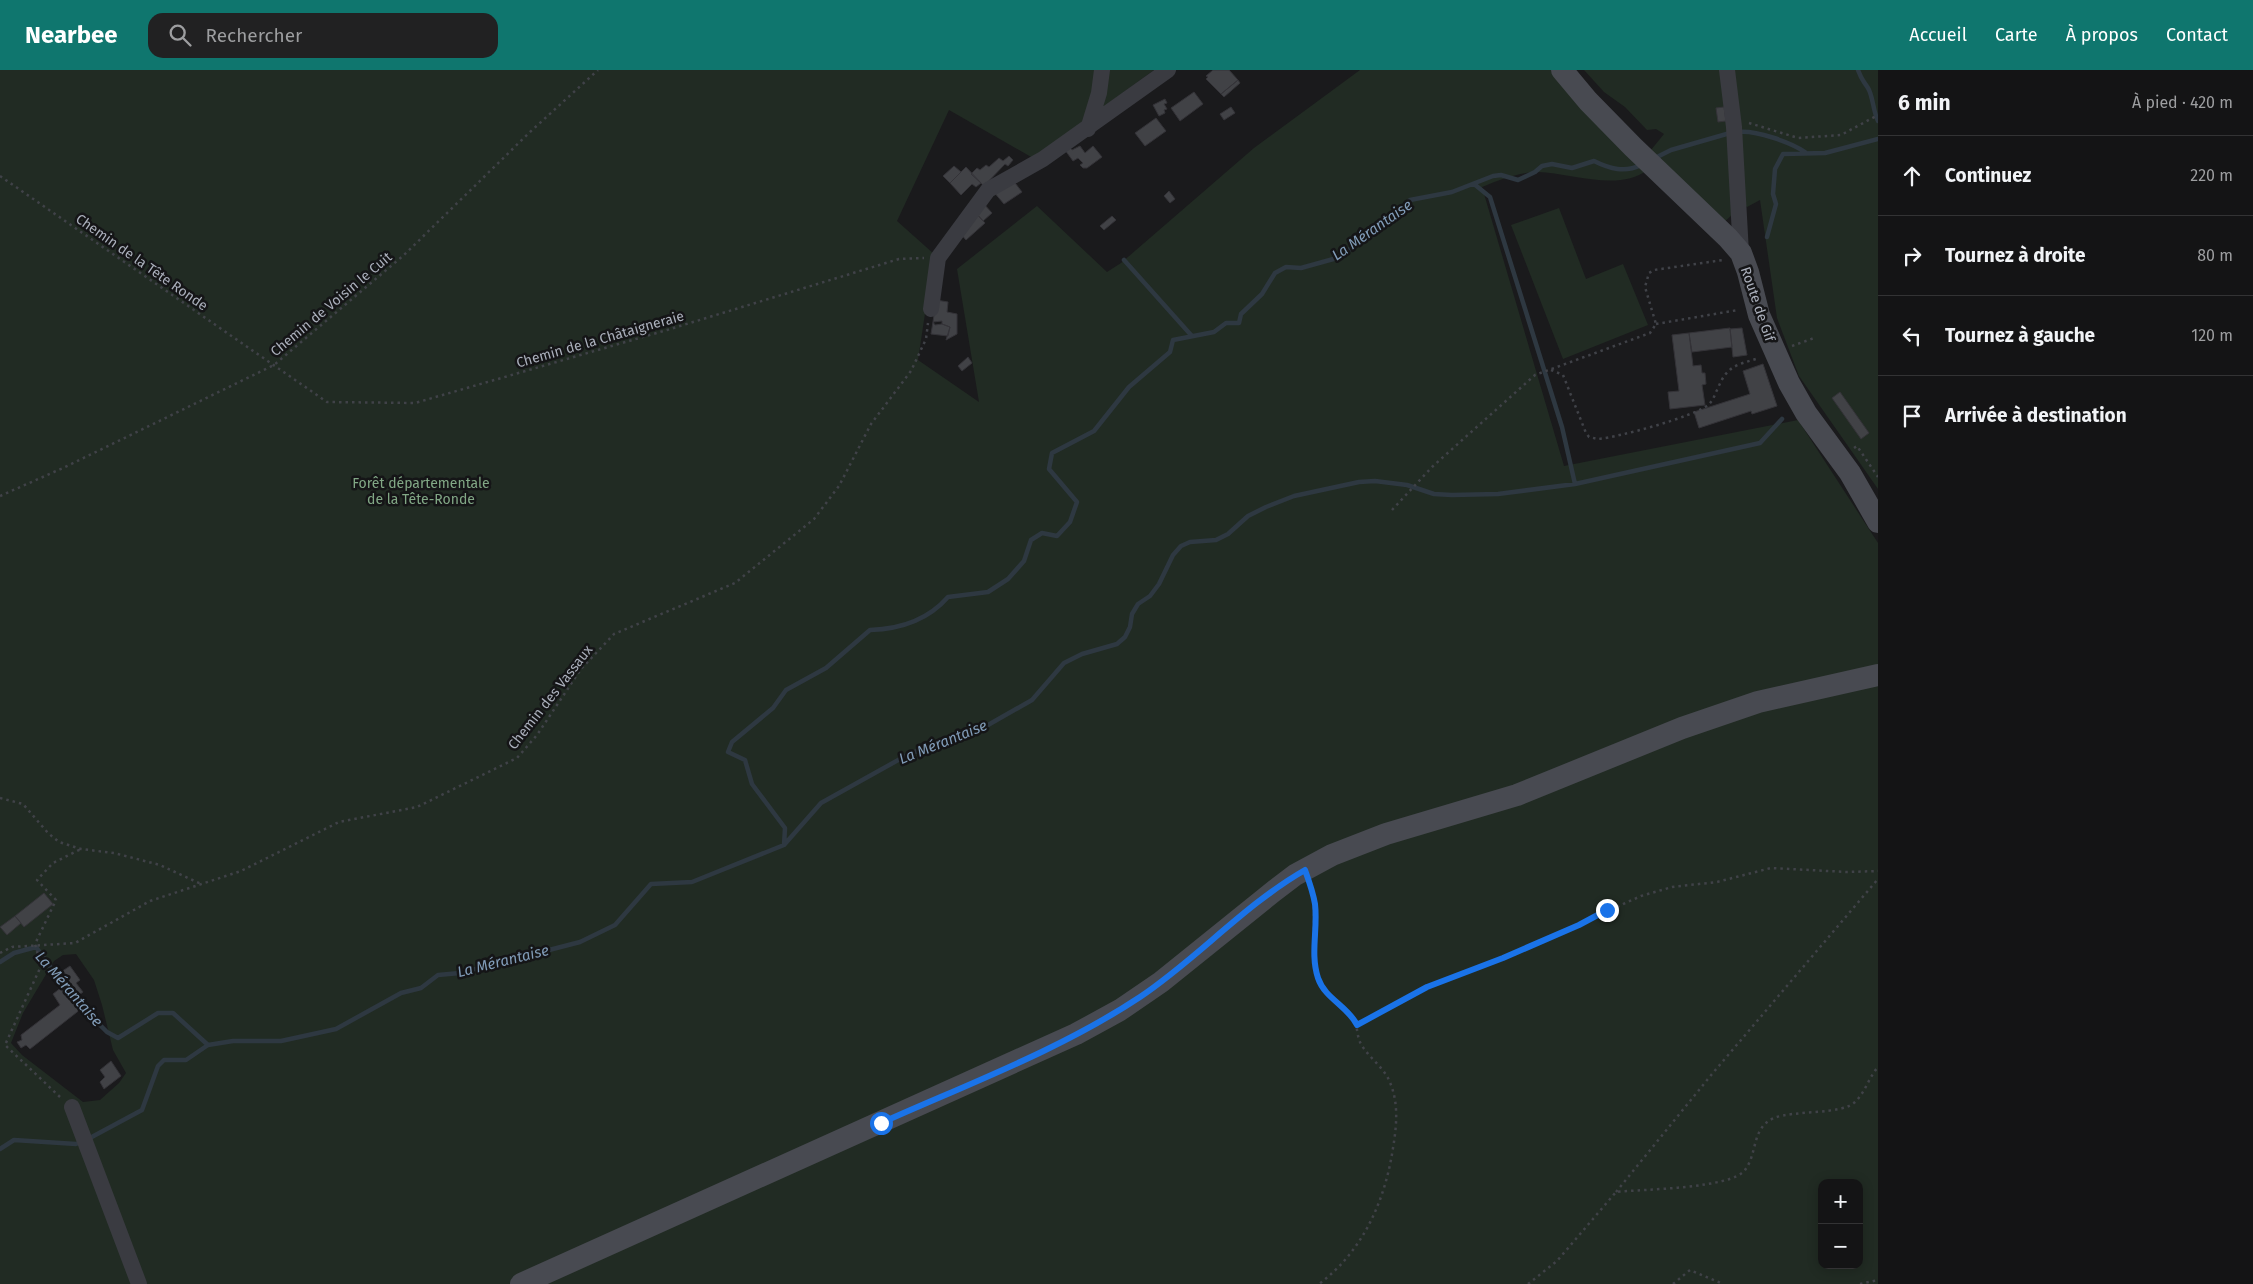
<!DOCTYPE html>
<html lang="fr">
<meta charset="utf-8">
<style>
body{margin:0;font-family:"Fira Sans",sans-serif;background:#212122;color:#f1f3f6}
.controls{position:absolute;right:15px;bottom:15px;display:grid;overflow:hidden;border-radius:10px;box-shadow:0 2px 12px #0003}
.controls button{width:45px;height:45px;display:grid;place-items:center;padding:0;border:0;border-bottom:1px solid #333334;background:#141415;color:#f1f3f6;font:25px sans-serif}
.stop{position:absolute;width:15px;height:15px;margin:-11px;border:4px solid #1a73e8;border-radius:50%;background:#fff}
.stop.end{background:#1a73e8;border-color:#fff;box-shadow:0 1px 5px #0008}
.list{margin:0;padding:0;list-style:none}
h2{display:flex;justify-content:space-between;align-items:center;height:65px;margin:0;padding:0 20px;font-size:21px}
h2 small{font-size:16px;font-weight:400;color:#9d9ea0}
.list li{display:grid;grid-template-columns:32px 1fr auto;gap:15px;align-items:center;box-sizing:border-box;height:80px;padding:0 20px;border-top:1px solid #333334}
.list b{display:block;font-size:19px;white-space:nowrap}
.list em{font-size:16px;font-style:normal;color:#9d9ea0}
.icon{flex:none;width:28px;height:28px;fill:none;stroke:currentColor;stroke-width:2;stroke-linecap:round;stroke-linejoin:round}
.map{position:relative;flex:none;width:1878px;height:1214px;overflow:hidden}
header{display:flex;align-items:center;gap:30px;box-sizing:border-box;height:70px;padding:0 25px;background:#0f766e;color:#fff}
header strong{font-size:24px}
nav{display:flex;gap:28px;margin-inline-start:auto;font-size:18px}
.search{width:350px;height:45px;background:#212122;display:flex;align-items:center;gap:12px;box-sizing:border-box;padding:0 18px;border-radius:15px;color:#9d9ea0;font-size:19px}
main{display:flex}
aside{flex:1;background:#141415}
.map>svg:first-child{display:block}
</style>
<header>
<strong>Nearbee</strong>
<div class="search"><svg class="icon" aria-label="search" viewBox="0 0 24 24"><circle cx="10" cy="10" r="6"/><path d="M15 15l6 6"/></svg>Rechercher</div>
<nav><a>Accueil</a><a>Carte</a><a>À propos</a><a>Contact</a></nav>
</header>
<main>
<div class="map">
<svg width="1878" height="1214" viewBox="0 0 1878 1214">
<rect width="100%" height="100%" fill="#1a1a1c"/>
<path fill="#212b23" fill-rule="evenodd" d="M0,0H1154L1033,88L949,40L897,151L934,184L918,290L979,332L957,199L1037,136L1107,202L1121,193L1254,78L1360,0H1551L1576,32L1647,100C1620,122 1570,103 1538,102C1519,102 1499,110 1482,117L1564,396L1798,350L1878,473V1214H0ZM76,884L94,910L102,935L113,980L126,1003L119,1013L100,1030L83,1032L22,985L11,973L23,943L54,891L63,885ZM1822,1113H1859V1195H1822Z
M1584,0H1878V419L1799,306L1777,248L1760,130L1747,137L1732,126V145L1723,153L1651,80L1664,64L1656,59L1647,60L1625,37L1604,22Z
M1559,138L1586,209L1623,194L1648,255L1563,289L1511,155Z"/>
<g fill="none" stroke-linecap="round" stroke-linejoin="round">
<path stroke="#2e3841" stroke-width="4.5" d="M1858,0C1862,11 1863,10 1868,18C1873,26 1873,41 1878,51
M1738,62C1756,60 1790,72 1805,82
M1655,88L1671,80L1730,63
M1474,114L1490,127L1562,357L1575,414
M1767,167L1776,134L1773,124L1775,99L1783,84L1825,83L1878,69
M1124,190L1191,265
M784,775L785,758L752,714L745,690L728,682L732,672L773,638L786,620L826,598L870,560C901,559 928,550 948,527L988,522L1008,509L1024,491L1031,470L1042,463L1057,466L1070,452L1077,432L1049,399L1052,383L1094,361L1129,317L1170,282L1173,270L1214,262L1226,253H1239L1241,244L1262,224L1275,203L1286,197L1301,198L1337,188L1386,154L1410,130L1452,122L1493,106L1501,105L1518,110L1535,102L1542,96L1552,94L1572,98L1594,91C1610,99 1625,103 1641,95
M0,892L14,883L36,877L62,913
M80,935L107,962L118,968L158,943H173L208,975
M88,1069L142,1040L158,996L164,990H186L208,975L233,971H281L336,959L401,923L421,918L438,905L460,903L580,872L615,855L651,814L692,812L784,775L821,733L909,684L981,659L1032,630L1064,593L1082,584L1117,574L1125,567L1130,557L1132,544L1138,534L1150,526L1159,514L1173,485L1181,476L1190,472L1216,470L1228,464L1248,446L1266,437L1294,426L1359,412L1375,411L1407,415L1434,424L1452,425L1498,424L1575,414L1760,373L1782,349
M0,1079L14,1070L76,1074L81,1072"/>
</g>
<path fill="#414246" stroke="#343338" d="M1213,0H1229L1238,10L1221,24L1206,9L1208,7L1206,6Z
M1238,10L1240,13L1224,27L1221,24Z
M1194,22L1203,34L1180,51L1171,38Z
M1165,29L1167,33L1164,34L1167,39L1164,40L1165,43L1159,46L1153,35Z
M1231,37L1235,43L1224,50L1220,44Z
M1724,37L1726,51L1718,52L1716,38Z
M1156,48L1166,61L1145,76L1135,63Z
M1080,76L1085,83L1093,76L1102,87L1087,98H1083L1080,95L1083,93L1078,88L1073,91L1065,80L1070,78L1072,80Z
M1009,86L1013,90L1008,96L1005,94L984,116L971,104L977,98L980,100L986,95L989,97L999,88L1003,91Z
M954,96L961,102L950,113L943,106Z
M966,97L981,113L976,117L972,114L961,125L950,113Z
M1012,109L1022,122L1004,134L993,121Z
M1169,121L1175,129L1170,133L1164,126Z
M983,133L992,143L983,151L975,142Z
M975,142L985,153L966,170L959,162Z
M1112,146L1116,150L1104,160L1100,156Z
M936,230L948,232L947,242L957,244V264L946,270L950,257L942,254V251L933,252Z
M933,252L935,255L942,254L950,257L948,266L931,264Z
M1730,258L1732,277L1692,282L1689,263Z
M1742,258L1747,285L1733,287L1730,259Z
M1689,263L1693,296L1701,295L1702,303H1705L1706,314L1702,315L1705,335L1670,339L1668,322L1679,321L1672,265Z
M968,287L972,293L962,301L958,296Z
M1763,294L1777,336L1752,344L1751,341L1699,358L1694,342L1750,324L1743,301Z
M1840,322L1869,363L1861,369L1832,328Z
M44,823L53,834L24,857L15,846Z
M15,846L21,853L7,865L0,857Z
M70,896L80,910L76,913L83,922L79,925L86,935L30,979L26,975L21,978L17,972L22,970L21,965L60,935L53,924L62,917L59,911L64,907L61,902Z
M111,991L121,1006L104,1019L100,1012L105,1007L100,1000Z"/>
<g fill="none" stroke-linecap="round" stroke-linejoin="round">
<path stroke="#404248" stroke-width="2.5" stroke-dasharray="2.5 4" stroke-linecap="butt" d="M1749,53L1798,68L1841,65L1878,45
M0,106L327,332L415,333L667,260L899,189L924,188
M1656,254L1738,240
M1792,276L1814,268
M1551,300L1563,305L1586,363L1589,367L1598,369C1619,367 1693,347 1708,335C1713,331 1715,324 1718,318C1727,296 1736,295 1759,288
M1854,378L1857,376L1878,407
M0,426L63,398L274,295L404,185L530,62L598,0
M1392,440L1432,397L1535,305L1650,263L1656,254L1645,217L1649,203L1654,200L1723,190
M0,728L23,734L48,763L59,772L81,779L114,783L160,795L201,814
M1311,818C1319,850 1307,885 1321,915C1327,928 1342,934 1351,944C1358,952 1356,963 1360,972C1366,985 1381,995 1388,1008C1399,1030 1397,1054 1393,1078C1385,1131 1363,1181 1319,1214
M0,883L12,877L75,873L150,831L241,801L339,752L417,737L517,688L537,665L581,599L614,564L735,513L814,449L839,416L871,354L911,301L926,269L928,253
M1357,955L1427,917L1503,888L1641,826L1672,817L1717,812L1771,798L1847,802L1878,801
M60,1027L5,975L41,896L35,874L56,830L37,810L53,793L81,779
M1616,1122L1712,1004L1878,809
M1528,1214L1557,1191L1616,1122C1643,1119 1730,1119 1745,1100C1758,1083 1751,1058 1774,1048C1794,1040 1842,1045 1855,1032C1865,1023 1869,1007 1878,997
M1673,1214L1690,1200L1723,1214
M1860,1214L1878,1210"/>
<path stroke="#3a3b41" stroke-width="16" d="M1727,0L1734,57L1741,183
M1088,59L1099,23L1102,0
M931,239L938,188L988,120L1043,89L1168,0
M72,1037L139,1214"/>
<path stroke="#484a51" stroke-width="22" d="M1562,0L1588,31L1633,77L1728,168L1741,183L1748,202L1759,245L1789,313L1806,343L1850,403L1878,452
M521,1214L1076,964L1120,940L1161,912L1274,821L1295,805L1332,785L1386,764L1517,725L1682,658L1758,632L1878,605"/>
</g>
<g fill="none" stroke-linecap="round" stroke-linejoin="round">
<path stroke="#1a73e8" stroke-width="6" d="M881,1053C968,1014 1060,980 1140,927C1197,889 1244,835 1305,800C1309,811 1313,822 1315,834C1318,859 1310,884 1318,908C1325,929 1348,936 1357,955L1427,917L1503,888L1579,855L1607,840"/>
</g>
<g text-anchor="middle" stroke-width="5" stroke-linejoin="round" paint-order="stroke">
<g font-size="14" fill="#abb0bc" stroke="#151517">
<text transform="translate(142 192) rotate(35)" y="5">Chemin de la Tête Ronde</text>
<text transform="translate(331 234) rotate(-40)" y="5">Chemin de Voisin le Cuit</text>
<text transform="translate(1758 234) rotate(71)" y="5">Route de Gif</text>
<text transform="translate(600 269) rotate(-16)" y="5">Chemin de la Châtaigneraie</text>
<text transform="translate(550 627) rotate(-52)" y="5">Chemin des Vassaux</text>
</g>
<g font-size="14" fill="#82a886" stroke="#151517">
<text x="421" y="418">Forêt départementale<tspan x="421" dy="16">de la Tête-Ronde</tspan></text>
</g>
<g font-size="15" font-style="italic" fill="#819cb8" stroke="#151517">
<text transform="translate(1372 160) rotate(-35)" y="5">La Mérantaise</text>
<text transform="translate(943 672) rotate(-22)" y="5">La Mérantaise</text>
<text transform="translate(503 891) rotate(-14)" y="5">La Mérantaise</text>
<text transform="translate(69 919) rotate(49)" y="5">La Mérantaise</text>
</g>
</g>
</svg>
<div class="controls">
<button>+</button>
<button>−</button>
</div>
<div class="stop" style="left:881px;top:1053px"></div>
<div class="stop end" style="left:1607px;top:840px"></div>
</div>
<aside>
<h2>6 min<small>À pied · 420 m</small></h2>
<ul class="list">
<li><svg class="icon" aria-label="ahead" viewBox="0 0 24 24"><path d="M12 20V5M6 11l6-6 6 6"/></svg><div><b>Continuez</b></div><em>220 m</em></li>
<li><svg class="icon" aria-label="right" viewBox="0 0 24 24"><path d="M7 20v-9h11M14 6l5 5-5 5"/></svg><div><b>Tournez à droite</b></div><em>80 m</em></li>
<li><svg class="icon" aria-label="left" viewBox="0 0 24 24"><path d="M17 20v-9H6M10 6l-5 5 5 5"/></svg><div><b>Tournez à gauche</b></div><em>120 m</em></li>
<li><svg class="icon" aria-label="arrive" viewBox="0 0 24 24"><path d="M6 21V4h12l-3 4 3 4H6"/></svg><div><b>Arrivée à destination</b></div></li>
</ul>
</aside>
</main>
